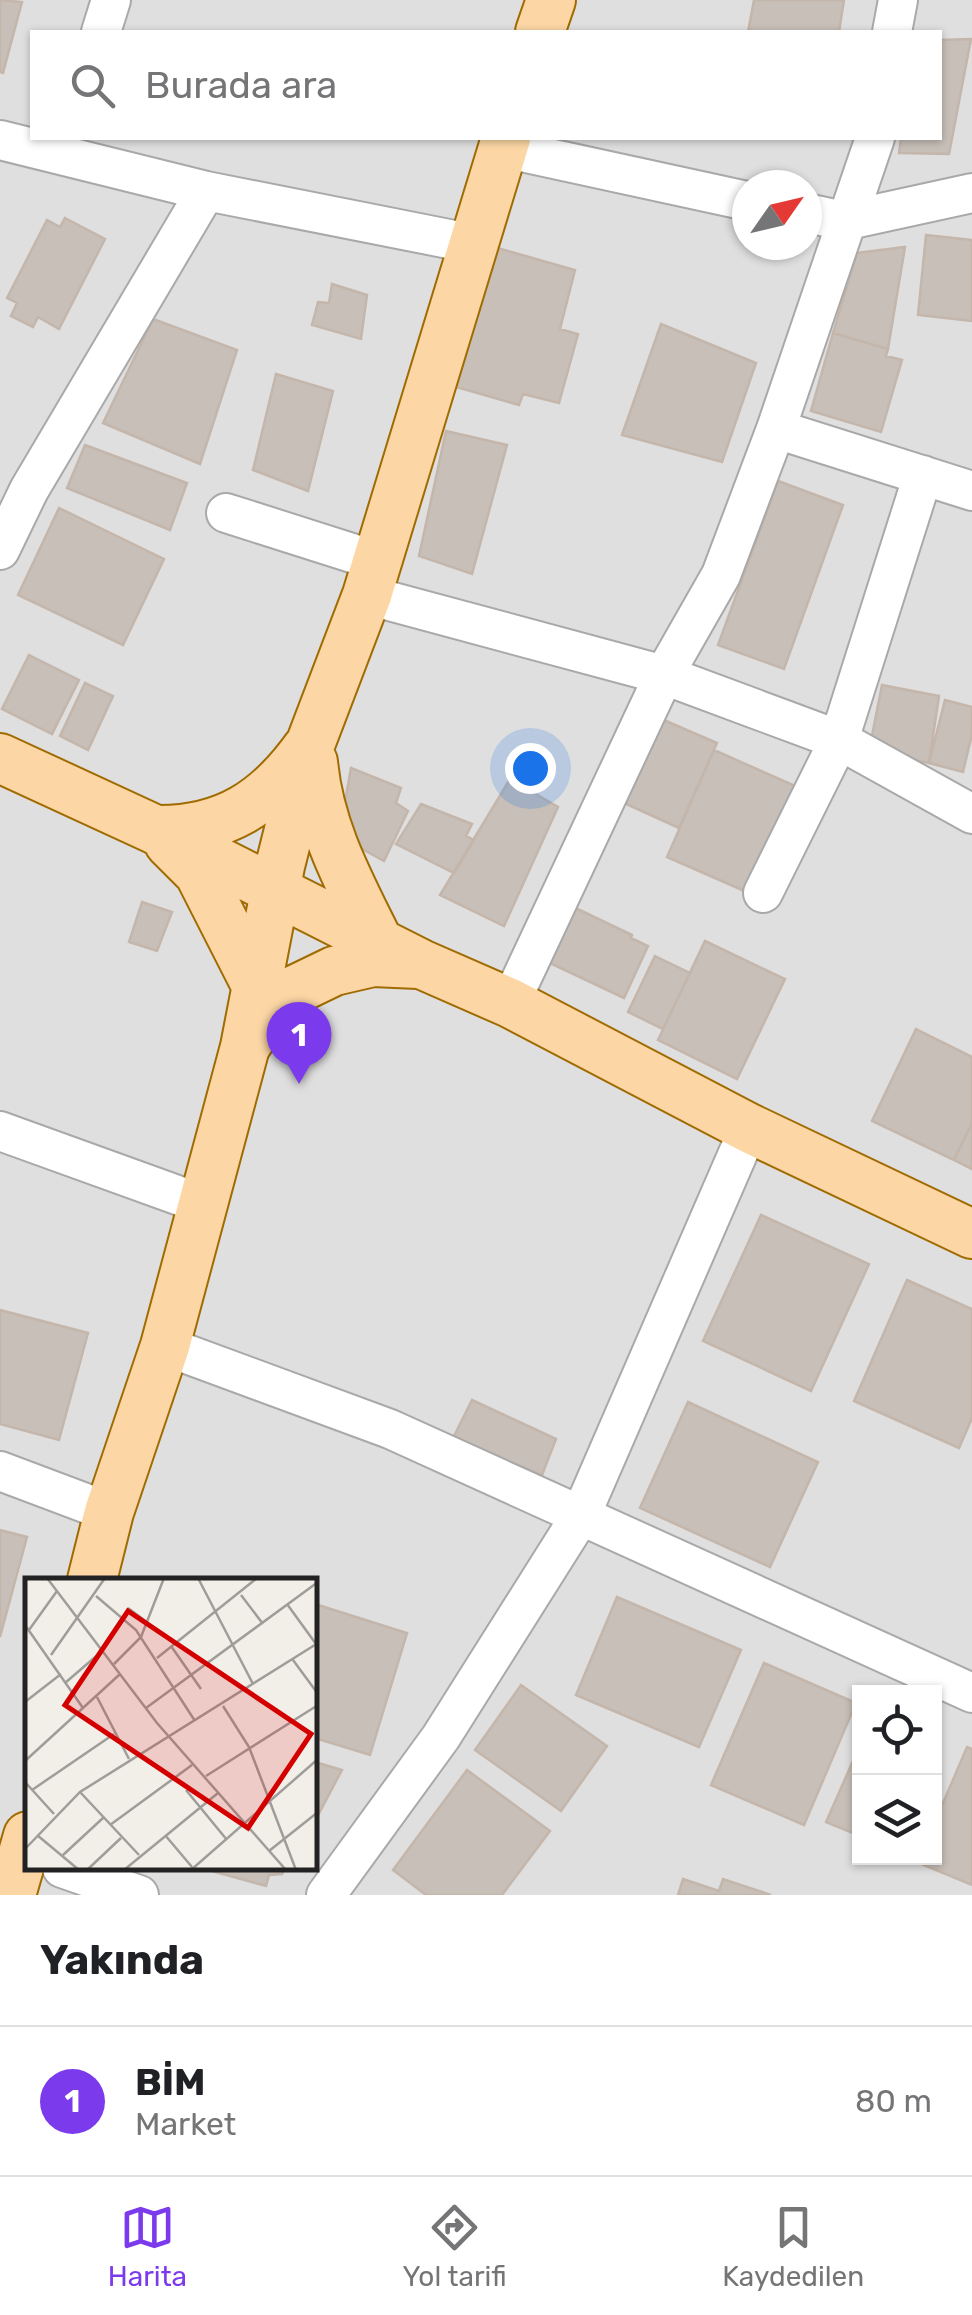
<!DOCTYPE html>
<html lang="tr">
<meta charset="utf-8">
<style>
body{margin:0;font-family:Rubik,sans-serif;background:#f2f2f2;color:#202124}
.controls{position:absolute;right:30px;bottom:30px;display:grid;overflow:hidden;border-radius:0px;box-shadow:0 2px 8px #0004}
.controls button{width:90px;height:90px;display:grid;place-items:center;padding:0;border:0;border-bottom:2px solid #e0e0e0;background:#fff;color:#202124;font:50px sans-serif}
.compass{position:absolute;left:732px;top:170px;width:90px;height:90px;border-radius:50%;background:#fff;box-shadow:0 2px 8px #0004;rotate:56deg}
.you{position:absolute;left:530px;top:768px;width:35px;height:35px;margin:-25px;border:8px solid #fff;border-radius:50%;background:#1a73e8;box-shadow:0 0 0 15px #1a73e833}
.badge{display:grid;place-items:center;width:65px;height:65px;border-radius:50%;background:#7c3aed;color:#fff;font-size:32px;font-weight:700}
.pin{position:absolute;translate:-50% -82px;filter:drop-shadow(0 2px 5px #0008)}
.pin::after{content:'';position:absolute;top:52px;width:35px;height:30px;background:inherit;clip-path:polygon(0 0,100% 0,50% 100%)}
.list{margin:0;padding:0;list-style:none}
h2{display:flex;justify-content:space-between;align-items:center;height:130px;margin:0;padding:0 40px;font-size:42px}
h2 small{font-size:32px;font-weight:400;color:#757577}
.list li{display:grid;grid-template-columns:65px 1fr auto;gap:30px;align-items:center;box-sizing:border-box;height:150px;padding:0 40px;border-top:2px solid #e0e0e0}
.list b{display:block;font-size:38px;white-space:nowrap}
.list p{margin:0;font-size:32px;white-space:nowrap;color:#757577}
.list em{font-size:32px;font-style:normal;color:#757577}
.icon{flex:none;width:55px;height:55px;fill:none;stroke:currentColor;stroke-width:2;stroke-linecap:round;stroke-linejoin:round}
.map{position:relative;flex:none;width:972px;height:1895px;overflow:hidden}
.search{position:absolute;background:#fff;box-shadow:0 2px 8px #0004;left:30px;right:30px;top:30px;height:110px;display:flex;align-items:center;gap:25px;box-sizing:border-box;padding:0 35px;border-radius:0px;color:#757577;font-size:38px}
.sheet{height:280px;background:#fff}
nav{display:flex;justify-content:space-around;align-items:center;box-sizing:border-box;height:140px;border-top:2px solid #e0e0e0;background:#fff;font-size:28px;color:#757577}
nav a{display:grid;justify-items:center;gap:5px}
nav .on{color:#7c3aed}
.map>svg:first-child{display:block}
</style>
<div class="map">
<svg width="972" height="1895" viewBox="0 0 972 1895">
<rect width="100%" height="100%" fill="#f2efe9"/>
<path fill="#e0dfdf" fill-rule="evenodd" d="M0,0H972V1895H0ZM32,32H940V138H32ZM747,185H807V245H747ZM28,1580H315V1868H28ZM860,1692H934V1858H860Z"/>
<path fill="#c7bfb8" stroke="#c4b6ab" stroke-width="2.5" d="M0,0L22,2L3,73L0,72Z
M754,0H844L839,32H748Z
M971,39L949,154L899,153L901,138H940V40Z
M65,218L105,239L59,329L38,317L33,327L11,316L17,303L7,298L47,220L60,227Z
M926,235L972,240V321L918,315Z
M494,247L575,270L560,329L578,334L559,403L523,394L519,405L456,387Z
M905,247L888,349L833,333L857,253Z
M332,284L367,295L361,339L312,325L318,302L329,303Z
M153,319L237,350L200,464L103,423Z
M661,324L756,363L722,462L622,435Z
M833,333L888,349L886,356L902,360L881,432L811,411Z
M276,374L333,391L308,491L253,470Z
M446,431L507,445L472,574L419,556Z
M85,445L187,483L170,530L67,488Z
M778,481L843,505L784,669L718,645Z
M59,508L164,559L123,645L18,595Z
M29,655L79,680L52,734L2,709Z
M85,683L113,696L88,750L60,736Z
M882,685L939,696L929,763L869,751Z
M945,700L972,707V734L963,772L929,763Z
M659,718L717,743L679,828L622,802Z
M714,750L795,786L749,893L667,857Z
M351,768L401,788L396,803L408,811L384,861L339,836Z
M510,779L558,807L504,926L440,895Z
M421,804L472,824L466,836L474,840L454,873L396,844Z
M142,902L172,912L157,951L129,942Z
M565,903L632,935L631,938L648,946L624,998L539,958Z
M705,941L785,979L737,1079L658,1040Z
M655,956L690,973L663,1029L628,1012Z
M916,1029L972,1057V1123L954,1160L872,1121Z
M972,1123V1169L954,1160Z
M761,1215L869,1264L811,1391L703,1341Z
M907,1280L972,1309V1418L959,1448L854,1401Z
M0,1310L88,1333L59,1440L0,1424Z
M472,1400L556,1439L542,1475L453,1438Z
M688,1402L818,1462L770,1567L640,1508Z
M0,1530L27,1537L0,1637Z
M617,1597L741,1650L699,1747L576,1695Z
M315,1604L407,1633L370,1755L315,1738Z
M764,1663L856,1703L804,1825L711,1785Z
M521,1685L607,1746L561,1811L475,1750Z
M860,1745V1836L826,1822Z
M967,1747L972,1749V1885L919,1863L921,1858H934V1824Z
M315,1762L342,1770L315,1821Z
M467,1770L550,1831L502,1895H426L393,1870Z
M201,1868H285L282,1874L269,1875L266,1886Z
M683,1879L719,1891L723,1879L771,1895H678Z"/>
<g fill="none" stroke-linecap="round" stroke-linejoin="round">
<g stroke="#a9a9a9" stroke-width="42">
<path id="minor" d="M101,32L111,0
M892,32L898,0
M0,140L206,191L474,244
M503,148L747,201
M807,213L844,221L972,193
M776,429L972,491
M226,513L377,561
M0,550L29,490L206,191
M367,595L664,675L839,740L972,814
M763,893L839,740L923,475
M510,1003L664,675L721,575L776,429L875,138
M0,1131L202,1204
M165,1346L390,1429L972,1693
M0,1471L109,1512
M62,1868L139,1895
M326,1895L441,1737L581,1515L749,1128"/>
</g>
<g stroke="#a06b00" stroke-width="52">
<path id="major" d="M540,32L551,0
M0,758L156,830L421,964L510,1003L749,1128L972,1234
M313,762C319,828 349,882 378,941
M156,830C225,831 268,802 307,748
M169,843L199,873L255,983
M247,1044L276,999L334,971L373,962L418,964
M92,1580L109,1512L165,1346L245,1047L280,866L311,742L367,595L506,138
M11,1895L28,1836"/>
</g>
<use href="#minor" stroke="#fff" stroke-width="38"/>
<use href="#major" stroke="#fcd6a4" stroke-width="48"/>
</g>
<g transform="translate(25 1578)">
<rect width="292" height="292" fill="#f2efe9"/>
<path fill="none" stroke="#9f9d99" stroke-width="2.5" d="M22,0L132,145L261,292M173,0L228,106M216,17L238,46M71,18L111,52L170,143M262,26L291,66M103,30L150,65M0,47L58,130M4,52L32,13M146,68L176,111M26,77L80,0M132,80L232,0M268,82L293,116M89,86L116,59L139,0M40,105L76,74M72,119L104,181M0,124L36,96M198,128L224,169L271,292M121,130L293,4M0,183L94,97M181,198L293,127M0,204L29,236M7,212L89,156M161,212L202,262M55,214L114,277M85,247L167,187M12,257L54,292M140,257L167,289M0,271L55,214L293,65M244,273L293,234M38,277L78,240M62,292L96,260M99,292L193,215M166,292L293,181"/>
<path fill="#d40000" fill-opacity="0.15" stroke="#d40000" stroke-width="5" d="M103,33L286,156L223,250L40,127Z"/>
<rect width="292" height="292" fill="none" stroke="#222" stroke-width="5"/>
</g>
</svg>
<div class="controls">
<button><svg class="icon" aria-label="locate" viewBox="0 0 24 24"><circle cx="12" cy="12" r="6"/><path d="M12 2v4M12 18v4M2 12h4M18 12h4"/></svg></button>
<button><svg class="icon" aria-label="layers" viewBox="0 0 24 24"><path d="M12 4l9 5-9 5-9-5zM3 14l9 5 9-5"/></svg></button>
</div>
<svg class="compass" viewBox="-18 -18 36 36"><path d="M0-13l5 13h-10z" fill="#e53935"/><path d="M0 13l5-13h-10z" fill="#757577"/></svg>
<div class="you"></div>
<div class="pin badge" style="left:299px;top:1084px">1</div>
<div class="search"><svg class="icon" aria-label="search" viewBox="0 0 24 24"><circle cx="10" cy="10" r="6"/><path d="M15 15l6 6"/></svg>Burada ara</div>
</div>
<section class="sheet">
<h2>Yakında<small></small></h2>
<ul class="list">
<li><span class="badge">1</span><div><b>BİM</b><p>Market</p></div><em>80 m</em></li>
</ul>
</section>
<nav>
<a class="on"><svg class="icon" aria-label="map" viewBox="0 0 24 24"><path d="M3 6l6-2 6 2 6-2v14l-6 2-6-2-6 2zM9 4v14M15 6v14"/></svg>Harita</a>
<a><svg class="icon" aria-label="directions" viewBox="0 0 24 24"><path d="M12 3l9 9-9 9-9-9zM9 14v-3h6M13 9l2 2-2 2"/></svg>Yol tarifi</a>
<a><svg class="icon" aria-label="saved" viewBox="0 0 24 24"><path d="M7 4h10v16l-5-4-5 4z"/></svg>Kaydedilen</a>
</nav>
